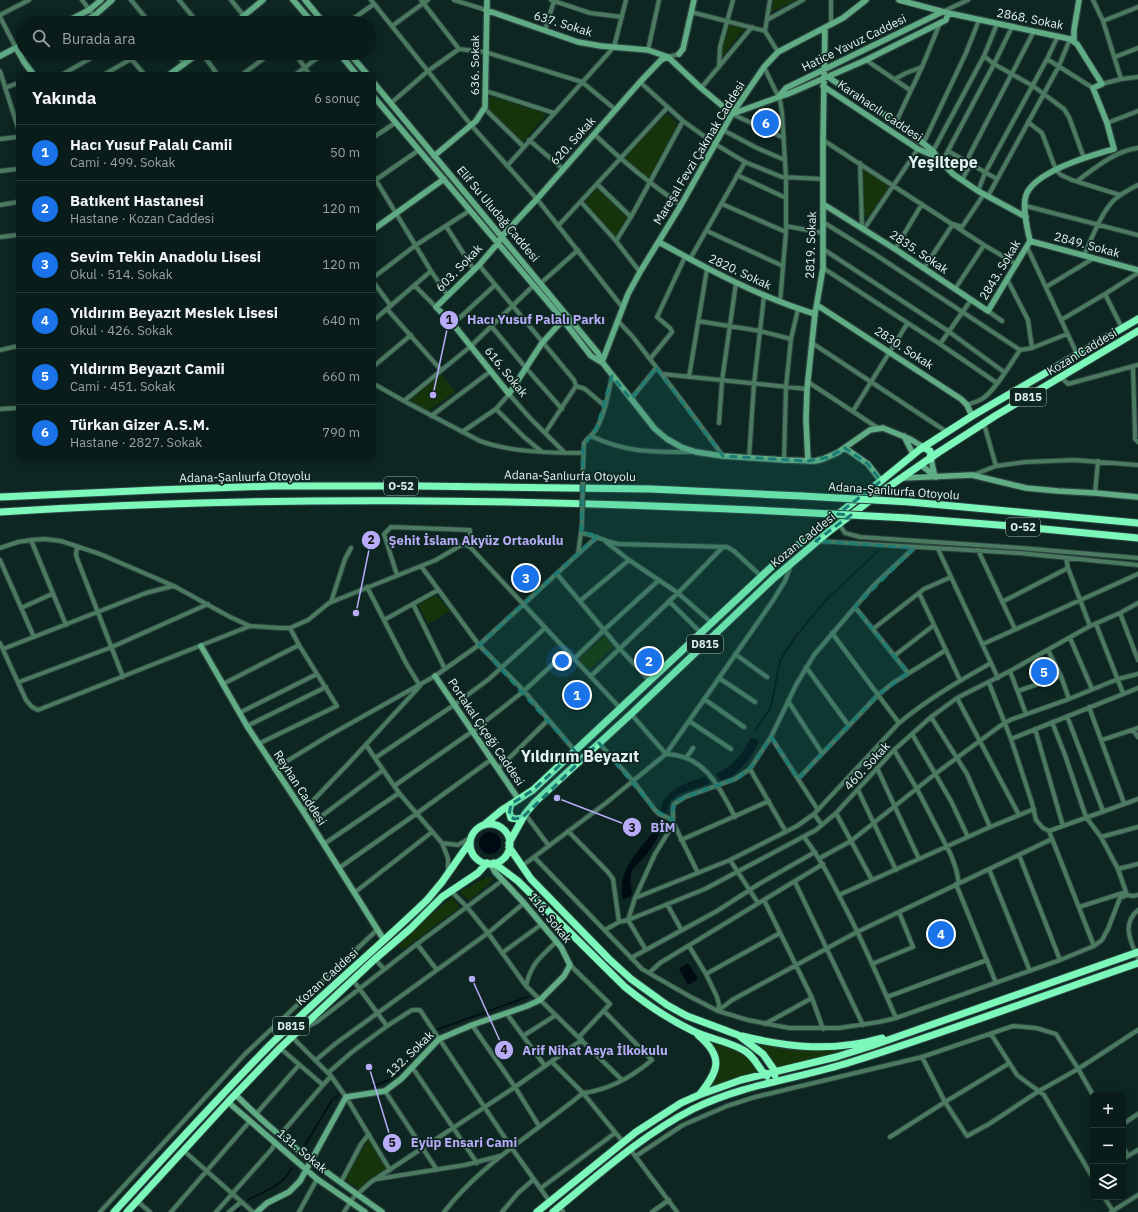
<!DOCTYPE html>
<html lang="tr">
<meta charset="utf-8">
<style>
body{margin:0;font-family:"IBM Plex Sans",sans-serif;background:#182927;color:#f1f3f6}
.controls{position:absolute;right:12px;bottom:12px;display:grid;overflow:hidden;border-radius:6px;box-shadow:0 2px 10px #0003}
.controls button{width:36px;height:36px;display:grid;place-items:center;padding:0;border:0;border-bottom:1px solid #2a3a39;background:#0a1c1a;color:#f1f3f6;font:20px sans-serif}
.you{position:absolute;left:562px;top:661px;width:14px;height:14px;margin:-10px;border:3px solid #fff;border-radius:50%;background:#1a73e8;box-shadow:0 0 0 6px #1a73e833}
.badge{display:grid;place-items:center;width:26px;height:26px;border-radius:50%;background:#1a73e8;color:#fff;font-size:13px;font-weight:700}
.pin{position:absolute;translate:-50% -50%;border:2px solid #fff;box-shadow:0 1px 4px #0006}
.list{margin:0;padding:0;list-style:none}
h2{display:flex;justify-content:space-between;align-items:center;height:52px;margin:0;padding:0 16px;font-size:17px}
h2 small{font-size:13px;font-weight:400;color:#99a1a2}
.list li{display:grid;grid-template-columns:26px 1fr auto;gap:12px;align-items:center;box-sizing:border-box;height:56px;padding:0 16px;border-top:1px solid #2a3a39}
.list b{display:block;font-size:15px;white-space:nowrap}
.list p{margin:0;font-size:13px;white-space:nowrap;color:#99a1a2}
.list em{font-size:13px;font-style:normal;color:#99a1a2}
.icon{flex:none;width:22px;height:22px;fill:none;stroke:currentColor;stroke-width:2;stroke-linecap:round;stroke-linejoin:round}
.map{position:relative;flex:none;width:1138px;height:1212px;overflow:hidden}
.search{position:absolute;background:#0a1c1a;box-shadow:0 2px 10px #0003;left:16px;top:16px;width:360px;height:44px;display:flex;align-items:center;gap:10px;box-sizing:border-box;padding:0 14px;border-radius:22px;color:#99a1a2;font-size:15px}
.panel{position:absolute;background:#0a1c1a;box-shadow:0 2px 10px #0003;left:16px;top:72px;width:360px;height:388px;border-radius:6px}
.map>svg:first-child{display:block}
</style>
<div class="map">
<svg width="1138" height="1212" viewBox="0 0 1138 1212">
<rect width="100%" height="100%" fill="#0d2622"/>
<path fill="#153409" d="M774,0H796L771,12Z
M730,24L745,28L722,57L723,47Z
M490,96L547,114L523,142L488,109Z
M667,114L678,124L649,179L623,157Z
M863,169L890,185L869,217L864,216L863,213L862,171Z
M597,188L628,218L615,237L585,202Z
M441,374L456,392L426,412L410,402V398Z
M436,595L450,611L428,624L418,605Z
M605,636L614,646L589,670L579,659Z
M487,877L492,878V880L491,882L469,901L460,892Z
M452,897L460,907L405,948H400L399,946V943Z
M711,1042C731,1049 746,1052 759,1071L709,1087C721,1072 721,1058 711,1042Z
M755,1043L786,1049L803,1051L851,1048L839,1053L777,1068L768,1055Z
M368,1138L387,1170L360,1190L345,1180Z"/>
<path fill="#000c14" d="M751,737L759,741C751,759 740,773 722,782L716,774C734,765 742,755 751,737Z
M705,777L710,783L679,794L671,800L658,837L647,854L632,870L630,879L632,893L630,897L623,899C621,896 622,892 622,888C622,862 646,846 657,824C661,815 660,803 667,796C677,785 692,781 705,777Z
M479 843a11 11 0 1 1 22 0a11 11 0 1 1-22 0Z
M688,963L698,979L688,985L679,969Z"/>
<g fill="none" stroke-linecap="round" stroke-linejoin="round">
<path stroke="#000c14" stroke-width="1.5" d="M756,729L771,707L780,661L793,640L824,602L878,551
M372,1086C389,1082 399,1075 410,1060C414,1055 416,1047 421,1041C426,1036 433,1032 439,1029L527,997
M304,1147L332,1100L339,1095
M248,1200C264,1191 284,1185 292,1168
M237,1212L239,1207"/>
<g stroke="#2b433f" stroke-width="6">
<path id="street" d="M82,0L100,23
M131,0L150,23
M179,0L198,23
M231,0L244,16
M371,0L471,125L537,199L623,308
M421,0L459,49
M454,0L486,10
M551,0L590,13L622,17
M1093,0L1103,21L1121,79
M691,12L765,31L778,52
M942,12L968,0
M0,15L29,0
M0,17L16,48
M767,20L803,0
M1103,21L1138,7
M347,23L374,4
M831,25V0
M392,26L428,0
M545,30L554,1
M765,31L770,0
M648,50L659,0
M126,53L144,74
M175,53L185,64
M202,53L217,74
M295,53L309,74
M984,56L994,64L1033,86L1064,109L1069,117L1084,158
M668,57L679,54
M1115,57L1138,48
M1047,59L1093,88
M866,60L910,90
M719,67L720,47L733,0
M764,67L780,100L782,112L786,178V232L780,302
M0,71L18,128
M63,74L100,53
M105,74L131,59
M243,74L271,53
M296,74L324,53
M895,79L906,73L922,67
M640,82L683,121L715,144L745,162L782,177L823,179
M1102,84L1121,79L1138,77
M5,88L18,83
M701,88L752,27
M486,91L554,113
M391,103L428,71L459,49L485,52L582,82L616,110
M485,109L524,147
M732,114L784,138
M896,122L922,67L940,23
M1028,122L1042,133L1056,170L1061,175L1072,180L1120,195
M1107,123L1138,111
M723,130L757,148L785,160
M594,134C622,161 649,183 681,205
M374,137L395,123
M0,139L18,137
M529,140L563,169
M823,140L984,245L1016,264
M924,142L966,53L979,20
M933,151L984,56L997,24
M948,151L997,179
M942,162L994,64L1012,27
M860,163L862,228
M507,166L614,47L626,0
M0,171L18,169
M737,175L786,198
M374,177L431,271L448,296
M962,180L968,169L969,156L1034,31
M374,181L419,150
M1077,181C1095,168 1115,151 1138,148
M597,184L631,217
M978,191L985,173L1047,59L1058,36
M988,196L1059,66L1070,39
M581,202L616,241L640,272
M722,204L786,232
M0,205L18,202
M1026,206L1138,235
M823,222L876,255L1020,350
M446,226L474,270
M558,226L667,108
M786,226L823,233
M864,229L918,149
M707,231L783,266
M0,237L18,235
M616,241L631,217L683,121
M1027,247L1077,354
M823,249L948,331L1004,372
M895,249L922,204
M1084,255C1092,238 1101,213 1114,200C1121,194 1130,189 1138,185
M690,259L745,162
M479,265L574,380L576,386
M823,268L940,344L997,383
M924,268L953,224L962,227L984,194
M374,277L416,245L469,211
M1007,279L1028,320L1032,348
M374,283L391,306
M541,283L578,250
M415,286L436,307
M533,286L471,346L404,401L480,441C510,452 551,453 583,453
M1046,287L1094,258
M955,289L984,245
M1105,294L1122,328
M387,309L441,370
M988,311L1002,321
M374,320L431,271
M1061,320L1105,294L1138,273
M618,321L633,337L683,402L723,456
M698,321L760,331L791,339
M453,324L495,285
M492,327L526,368L562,409
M812,343L947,432
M940,344L971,300
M0,350L18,346
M650,359L672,332L670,328L657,317L685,257
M374,366L411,335
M1133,367L1135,433V439L1138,442
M662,374L807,389
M689,377L707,269
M1061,377L1068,384L1138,365
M808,382L878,428
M374,384L404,401
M576,386L585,389L605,406
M631,399L656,368
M967,405C972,403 977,402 982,399C995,391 1011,363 1020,350L1032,348L1067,334
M0,409L18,408
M496,409L524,437L541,451
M853,411L907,324
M431,416L491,371
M719,423L722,381L736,283
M984,424L996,466
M462,432L496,409L509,394L530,418L565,453
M545,433L576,386
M591,436C627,453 653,452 691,452
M749,458L754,384L764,296
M784,460L786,387L791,339L798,309
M583,466L584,443C587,438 592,436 595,431C605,415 608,394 612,376
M973,475L996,466L1026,462L1074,460L1138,465
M1095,493L1098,461
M839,524L845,533L860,537L1021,548L1138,558
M581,533C595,535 606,542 619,544L727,547L734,551L762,577
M31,540L66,625
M817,541L1019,553L1138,565
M606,542L629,560L678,593L712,623
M77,546L76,555L78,561L123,677
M0,548L18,542L31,540L45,539L61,541L100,554L174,586L230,617L250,626L280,628H290L308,620L329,603L436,560L463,544L470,547L621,709
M938,549L998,678
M978,550L1015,629
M578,554L597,537
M1066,558L1068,568L1090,626
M0,560L34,637
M421,566L479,645L524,691L575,751
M557,574L619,648L650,681
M397,575L384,534L391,527L470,530V547
M919,593L960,680
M580,601L629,560
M669,601L701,633
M331,602L345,559L351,548
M1002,602L1068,568
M413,604L445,669
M855,607L908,673
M21,608L52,594
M1120,613L1138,660
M384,620L438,590
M1096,624L1123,693
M873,629L924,589L951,577
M832,633L899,723
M1070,638L1092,689
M0,643L26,700L32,707L38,710L250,626
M983,644L1138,574
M3,649L146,593L173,586
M1048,650L1061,676L1069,699
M735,654L767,677
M894,656L934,625
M575,658L604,630L659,580
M806,667L849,726
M1010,671L1026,714
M591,676L678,593L723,547
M719,678L755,702
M19,682L112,647L208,604
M989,683L1011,739L1032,803L1036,820L1043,828L1049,831
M223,684L299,645
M1018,691L1061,676
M957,698L1019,815
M704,699L744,727
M788,701L822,753
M1089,707L1124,803
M239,713L317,674
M631,714L666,754C705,755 719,787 735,817
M1067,716L1103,811
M931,717L967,774L990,827
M689,721L731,749
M1052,722L1065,755L1086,817L1101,837L1109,852L1118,869L1127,895
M247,726L326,687
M1035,729L1063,826
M1133,730L1138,737
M912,734L951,801L968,837
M771,737L818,810
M1011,739L1138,688
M1102,740L1138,728
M599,743L633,781L655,810L659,814L673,820
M258,744L337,706L299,645L290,628
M366,745L399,793L442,843
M894,750L917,789L951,855L956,869L959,883
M375,758L454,705L489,679L545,628
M686,758L693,748
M499,768L548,720
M877,768L919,859
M274,769L328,736L435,676L479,645L578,554L582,525
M750,769L786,832
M798,779L878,695L893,683L946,650
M394,786L473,731L524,691L567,651
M858,790L896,870
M303,811L348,764L420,686L406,663L367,587
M836,813L872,880
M525,814L549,846
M814,814L822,825
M673,822L698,873
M311,824L383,770
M568,831L608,872L613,879L619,922
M1049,831L1094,946
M1049,831L1138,799
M804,837C821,859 833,884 846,909C864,944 880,981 896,1018
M1101,837L1138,827
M681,840L769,801
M324,844L399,793
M1019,855L1060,960
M534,857L642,969L689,996L718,1011L748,1020L789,1028H839L879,1022L896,1018L1060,960L1094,946L1102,940L1108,929L1120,898L1127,895
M820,858L851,841L935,774L1000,726L1010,720L1069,699L1118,679L1138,674
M730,860L758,903
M522,866L606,803L666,754L772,602L785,581L791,565
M339,868L416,814L492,759
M989,869L1030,971
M1118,869L1138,864
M448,873V858L442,843L458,845L470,838
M795,882L863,1025
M956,884L996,983
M451,891L467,907L488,933L526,986L622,1080
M354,893L432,832
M839,895L990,827L1034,809
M1127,895L1133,896L1138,895
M635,898L655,854L671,828L673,822V808L674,804L685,797L735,779L750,769L771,737L796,685L814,655L873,586L914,548
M764,900L812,998L823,1029
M667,904L681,929
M1079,907L1126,892
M1138,910C1121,924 1131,942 1138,959
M605,930L619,922L628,920L705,889L816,830L836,813L894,750L931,717L957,698L1010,671L1090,626L1120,613L1138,603
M417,944L437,970
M689,946L706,974L717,997L719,1005L718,1011
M646,950L628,920L635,898L730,860L797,826L814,814L899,723C928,699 959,681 991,663
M502,953L542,924
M631,958L717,911L759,884L815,852
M375,959L384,969
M872,964L913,947L899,912
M649,973L660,963L823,864
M706,974L780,933
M353,980L387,1026
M526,986C531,963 541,957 557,941
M887,997L987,960
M718,1011L732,1000L857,932L1052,839
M507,1014L545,1066
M765,1024L812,998
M472,1025L515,1087L539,1126
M303,1029L318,1021L417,944L503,880
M991,1034L1017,1075L1044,1095L1093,1178
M523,1036L556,1015
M292,1037L331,1076L346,1097L390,1170
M280,1048L323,1085
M922,1057L945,1102L967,1136L989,1124L1039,1091L1078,1069L1138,1030
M316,1060L335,1044L488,933L524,903
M552,1062L583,1093L623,1142
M412,1067L477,1163
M328,1073L352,1052L387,1026L412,1010H420L511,1147L550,1202
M385,1091L437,1170
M256,1114L299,1065
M1123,1124L1138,1114
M280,1135L323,1085L331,1076
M890,1137L945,1102L1008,1064
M1123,1147L1128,1156
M630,1149L677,1212
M183,1150L253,1212
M636,1156L683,1125L727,1106L755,1097L922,1057L1013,1026L1036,1028L1056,1034L1077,1067L1093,1095
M1123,1159L1138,1150
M377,1179L465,1165L500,1156
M341,1182L361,1144L369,1134
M541,1188L615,1133
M1104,1197L1113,1211
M137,1201L150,1212
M560,1206L563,1212
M100,1212L245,1054L377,930
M171,1212L250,1121
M216,1212L272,1149L275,1143
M229,1212L241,1202
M299,1212L317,1179
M344,1212L353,1198L371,1182L515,1087L582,1040L579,1037L610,1004L570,965
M444,1212C482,1163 536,1132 583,1093C608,1090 633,1076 652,1060L604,1011
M502,1212L518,1193L534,1179
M652,1212L669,1200
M1111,1212L1138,1195"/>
</g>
<g stroke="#2b433f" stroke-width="8">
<path id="secondary" d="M293,0L313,23
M305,0L324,23
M899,0L948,13L1070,39L1077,44L1102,84L1093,88L1107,123L1114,149C1092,155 1035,171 1026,195C1022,207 1027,228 1030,241
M486,10L578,42L601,46L648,50L668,57L701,88L732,114L779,97L788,94L866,60L946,20L948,13
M64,23L89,10L101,0
M80,23L94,16L112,0
M235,23L263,0
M1074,41V30L1079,0
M16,48L24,62L33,74
M339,53L356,74
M349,53L367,74
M679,54L683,49L694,0
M0,56L23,44
M170,74L199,53
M828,77L896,122L933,151L937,157
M374,83L598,353L602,362L655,429L667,439L681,447L696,452L723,456L784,460L815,461L823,459L837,453L870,430L883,428L910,439L923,447
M823,86L918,149L937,157L953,174L978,191L1026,217
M779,96L786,88L942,12
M374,97L563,320L591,356L601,362
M434,156L476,121L485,107L487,0
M823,204L895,249L988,311L1030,241
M374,229L444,179
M1030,241L1138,270
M659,242C709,270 760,297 815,314
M817,305L961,399L967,405L972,416
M563,320L542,343L509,394L453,324L436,307L479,265L498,243L502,236L537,199L640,82L661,60L668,57
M602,362L628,294L640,272L681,205L732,114L764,67L778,52L843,18L866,0
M904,436L913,454
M845,448L868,464L881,481
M931,459L935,477
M808,461L806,420L807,389L815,314L823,268V140L825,28
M921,465L936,477
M902,478L972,475L1026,488L1058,491L1095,493L1138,497
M201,646L247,726L303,811L384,940
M435,676L519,800
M235,1094C279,1139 331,1176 382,1212
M228,1102L317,1179L365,1212
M257,1212L267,1203L289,1192L300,1181L346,1097L385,1091L401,1079L439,1039L472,1025L527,1006L540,1000L564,976L570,965L561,947L524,903L495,872L490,863"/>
</g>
<g stroke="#2b433f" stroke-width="9">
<path id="highway" d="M923,447L930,451L931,459
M0,497L156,490L273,486H419L651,489L802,496
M910,502L1138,523
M0,512C264,495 529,499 793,512
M908,518L1023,527L1138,538
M511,804L509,811L511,818L517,819L522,818
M470 844a20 20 0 1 1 40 0a20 20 0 1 1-40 0Z
M484,825L502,810L533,790L781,558L881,481L919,450L972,416L1138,319
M509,843L525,814L535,802L631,714L774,578L827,533L884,490L939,452L995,416L1138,331
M509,847L531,879L609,959L631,979L667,1005L687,1016L738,1035L763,1054L775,1071V1075
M494,863L518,881L625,987C646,1004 668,1019 693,1031C709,1039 729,1041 745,1051C757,1059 758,1069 767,1076
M698,1035C724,1057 719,1070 700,1094
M742,1036C790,1048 833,1052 882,1038
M114,1212C165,1156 216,1100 269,1046C320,996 375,950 427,900L442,882L470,842
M127,1212L228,1102L280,1048L375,959L410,929L442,897L478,873L487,863
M537,1212L636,1132L681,1103L699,1095L741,1080L836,1057L871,1046L1138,952
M553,1212C597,1176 642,1135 693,1109C743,1084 798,1079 851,1062C947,1032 1042,996 1138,963"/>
</g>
<use href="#street" stroke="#4b7a61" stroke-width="4"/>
<use href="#secondary" stroke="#60ad85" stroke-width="5.5"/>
<use href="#highway" stroke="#7bf8ba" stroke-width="7"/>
<g stroke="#2b433f" stroke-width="6" stroke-linecap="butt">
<path id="street-bridge" d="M582,525L583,466"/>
</g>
<g stroke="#2b433f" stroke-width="9" stroke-linecap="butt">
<path id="highway-bridge" d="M802,496L910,502
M793,512L908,518"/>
</g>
<use href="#street-bridge" stroke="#4b7a61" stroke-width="4"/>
<use href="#highway-bridge" stroke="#7bf8ba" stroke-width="7"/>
</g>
<path fill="#1a7c74" fill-opacity="0.2" stroke="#1a7c74" stroke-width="3" stroke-dasharray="8 5" stroke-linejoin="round" d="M656,368L723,456L808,461L829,457L845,448L868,464L881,481L838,514L851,515L816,541L914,548L855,607L908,673L878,695L798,779L771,737L753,765L740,777L678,800L673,808V820L655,810L599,743L522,818L514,819L509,815L511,804L533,790L575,751L479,645L598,535L581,533L583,447L597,427L612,376L631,399Z"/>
<g text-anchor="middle" stroke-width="3.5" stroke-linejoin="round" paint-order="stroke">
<g fill="#0d2622" stroke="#a4b5b2" stroke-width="1">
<rect x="1010" y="388" width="36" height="18" rx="3"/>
<rect x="384" y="477" width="34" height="18" rx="3"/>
<rect x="1006" y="518" width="34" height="18" rx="3"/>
<rect x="687" y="635" width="36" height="18" rx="3"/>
<rect x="273" y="1017" width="36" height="18" rx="3"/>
</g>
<g font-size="11" font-weight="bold" fill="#e4f2ef">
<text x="1028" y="401">D815</text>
<text x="401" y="490">O-52</text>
<text x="1023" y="531">O-52</text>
<text x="705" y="648">D815</text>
<text x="291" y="1030">D815</text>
</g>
<g font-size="12" fill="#e4f2ef" stroke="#0d2622">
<text transform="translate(1030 19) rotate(11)" y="4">2868. Sokak</text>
<text transform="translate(563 24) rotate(17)" y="4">637. Sokak</text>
<text transform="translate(854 43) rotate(-26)" y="4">Hatice Yavuz Caddesi</text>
<text transform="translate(475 65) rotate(-90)" y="4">636. Sokak</text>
<text transform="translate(880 111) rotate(34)" y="4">Karahacılı Caddesi</text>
<text transform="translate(573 141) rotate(-48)" y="4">620. Sokak</text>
<text transform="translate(699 153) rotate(-59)" y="4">Mareşal Fevzi Çakmak Caddesi</text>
<text transform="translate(498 214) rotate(50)" y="4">Elif Su Uludağ Caddesi</text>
<text transform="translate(811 245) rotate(-88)" y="4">2819. Sokak</text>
<text transform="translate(1087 245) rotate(15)" y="4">2849. Sokak</text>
<text transform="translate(919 252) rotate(34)" y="4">2835. Sokak</text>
<text transform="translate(459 268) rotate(-46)" y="4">603. Sokak</text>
<text transform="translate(1000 270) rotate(-59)" y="4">2843. Sokak</text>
<text transform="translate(740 272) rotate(25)" y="4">2820. Sokak</text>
<text transform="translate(904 348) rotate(33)" y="4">2830. Sokak</text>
<text transform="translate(1082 352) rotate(-31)" y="4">Kozan Caddesi</text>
<text transform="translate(506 372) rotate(51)" y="4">616. Sokak</text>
<text transform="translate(570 476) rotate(1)" y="4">Adana-Şanlıurfa Otoyolu</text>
<text transform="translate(245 477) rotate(-1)" y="4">Adana-Şanlıurfa Otoyolu</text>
<text transform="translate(894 491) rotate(4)" y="4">Adana-Şanlıurfa Otoyolu</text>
<text transform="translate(803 540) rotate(-39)" y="4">Kozan Caddesi</text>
<text transform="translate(486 732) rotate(56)" y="4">Portakal Çiçeği Caddesi</text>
<text transform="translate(867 766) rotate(-47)" y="4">460. Sokak</text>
<text transform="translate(300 788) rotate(57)" y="4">Reyhan Caddesi</text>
<text transform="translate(550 918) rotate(51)" y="4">116. Sokak</text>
<text transform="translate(327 977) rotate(-42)" y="4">Kozan Caddesi</text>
<text transform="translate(410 1054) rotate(-44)" y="4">132. Sokak</text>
<text transform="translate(302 1151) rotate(40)" y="4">131. Sokak</text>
</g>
<g font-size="16" font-weight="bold" fill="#e4f2ef" stroke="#0d2622">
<text x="943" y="168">Yeşiltepe</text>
<text x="580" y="762">Yıldırım Beyazıt</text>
</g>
</g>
<path fill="none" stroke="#b8abf7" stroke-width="1.5" d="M433 395L449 320M356 613L371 540M557 798L632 827M472 979L504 1050M369 1067L392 1143"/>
<g fill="#b8abf7" stroke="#0d2622" stroke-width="1.5">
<circle cx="433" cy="395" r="4"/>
<circle cx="356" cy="613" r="4"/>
<circle cx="557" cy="798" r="4"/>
<circle cx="472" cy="979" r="4"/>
<circle cx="369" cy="1067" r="4"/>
<circle cx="449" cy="320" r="10"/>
<circle cx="371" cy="540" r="10"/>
<circle cx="632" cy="827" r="10"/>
<circle cx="504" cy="1050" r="10"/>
<circle cx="392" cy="1143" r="10"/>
</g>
<g font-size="12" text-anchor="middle" font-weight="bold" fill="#111">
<text x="449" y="324">1</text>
<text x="371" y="544">2</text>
<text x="632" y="832">3</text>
<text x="504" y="1054">4</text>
<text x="392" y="1147">5</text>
</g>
<g font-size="13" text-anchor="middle" font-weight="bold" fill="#b8abf7" stroke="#0d2622" stroke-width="3.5" stroke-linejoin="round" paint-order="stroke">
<text x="536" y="324">Hacı Yusuf Palalı Parkı</text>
<text x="476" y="545">Şehit İslam Akyüz Ortaokulu</text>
<text x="663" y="832">BİM</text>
<text x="595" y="1055">Arif Nihat Asya İlkokulu</text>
<text x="464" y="1147">Eyüp Ensari Cami</text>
</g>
</svg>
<div class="controls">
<button>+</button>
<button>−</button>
<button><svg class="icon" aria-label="layers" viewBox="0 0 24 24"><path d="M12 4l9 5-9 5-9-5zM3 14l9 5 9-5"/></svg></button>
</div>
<div class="you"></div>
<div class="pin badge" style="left:577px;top:695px">1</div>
<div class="pin badge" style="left:649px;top:661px">2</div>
<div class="pin badge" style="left:526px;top:578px">3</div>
<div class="pin badge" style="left:941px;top:934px">4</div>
<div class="pin badge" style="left:1044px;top:672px">5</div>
<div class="pin badge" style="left:766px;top:123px">6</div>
<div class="search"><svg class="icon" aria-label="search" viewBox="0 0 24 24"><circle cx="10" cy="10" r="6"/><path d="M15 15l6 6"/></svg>Burada ara</div>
<section class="panel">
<h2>Yakında<small>6 sonuç</small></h2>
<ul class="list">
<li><span class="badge">1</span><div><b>Hacı Yusuf Palalı Camii</b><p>Cami · 499. Sokak</p></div><em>50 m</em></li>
<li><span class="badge">2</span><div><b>Batıkent Hastanesi</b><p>Hastane · Kozan Caddesi</p></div><em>120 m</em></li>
<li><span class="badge">3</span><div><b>Sevim Tekin Anadolu Lisesi</b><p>Okul · 514. Sokak</p></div><em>120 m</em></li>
<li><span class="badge">4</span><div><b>Yıldırım Beyazıt Meslek Lisesi</b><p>Okul · 426. Sokak</p></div><em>640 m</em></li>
<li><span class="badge">5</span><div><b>Yıldırım Beyazıt Camii</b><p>Cami · 451. Sokak</p></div><em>660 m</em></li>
<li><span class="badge">6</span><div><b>Türkan Gizer A.S.M.</b><p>Hastane · 2827. Sokak</p></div><em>790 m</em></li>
</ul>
</section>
</div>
